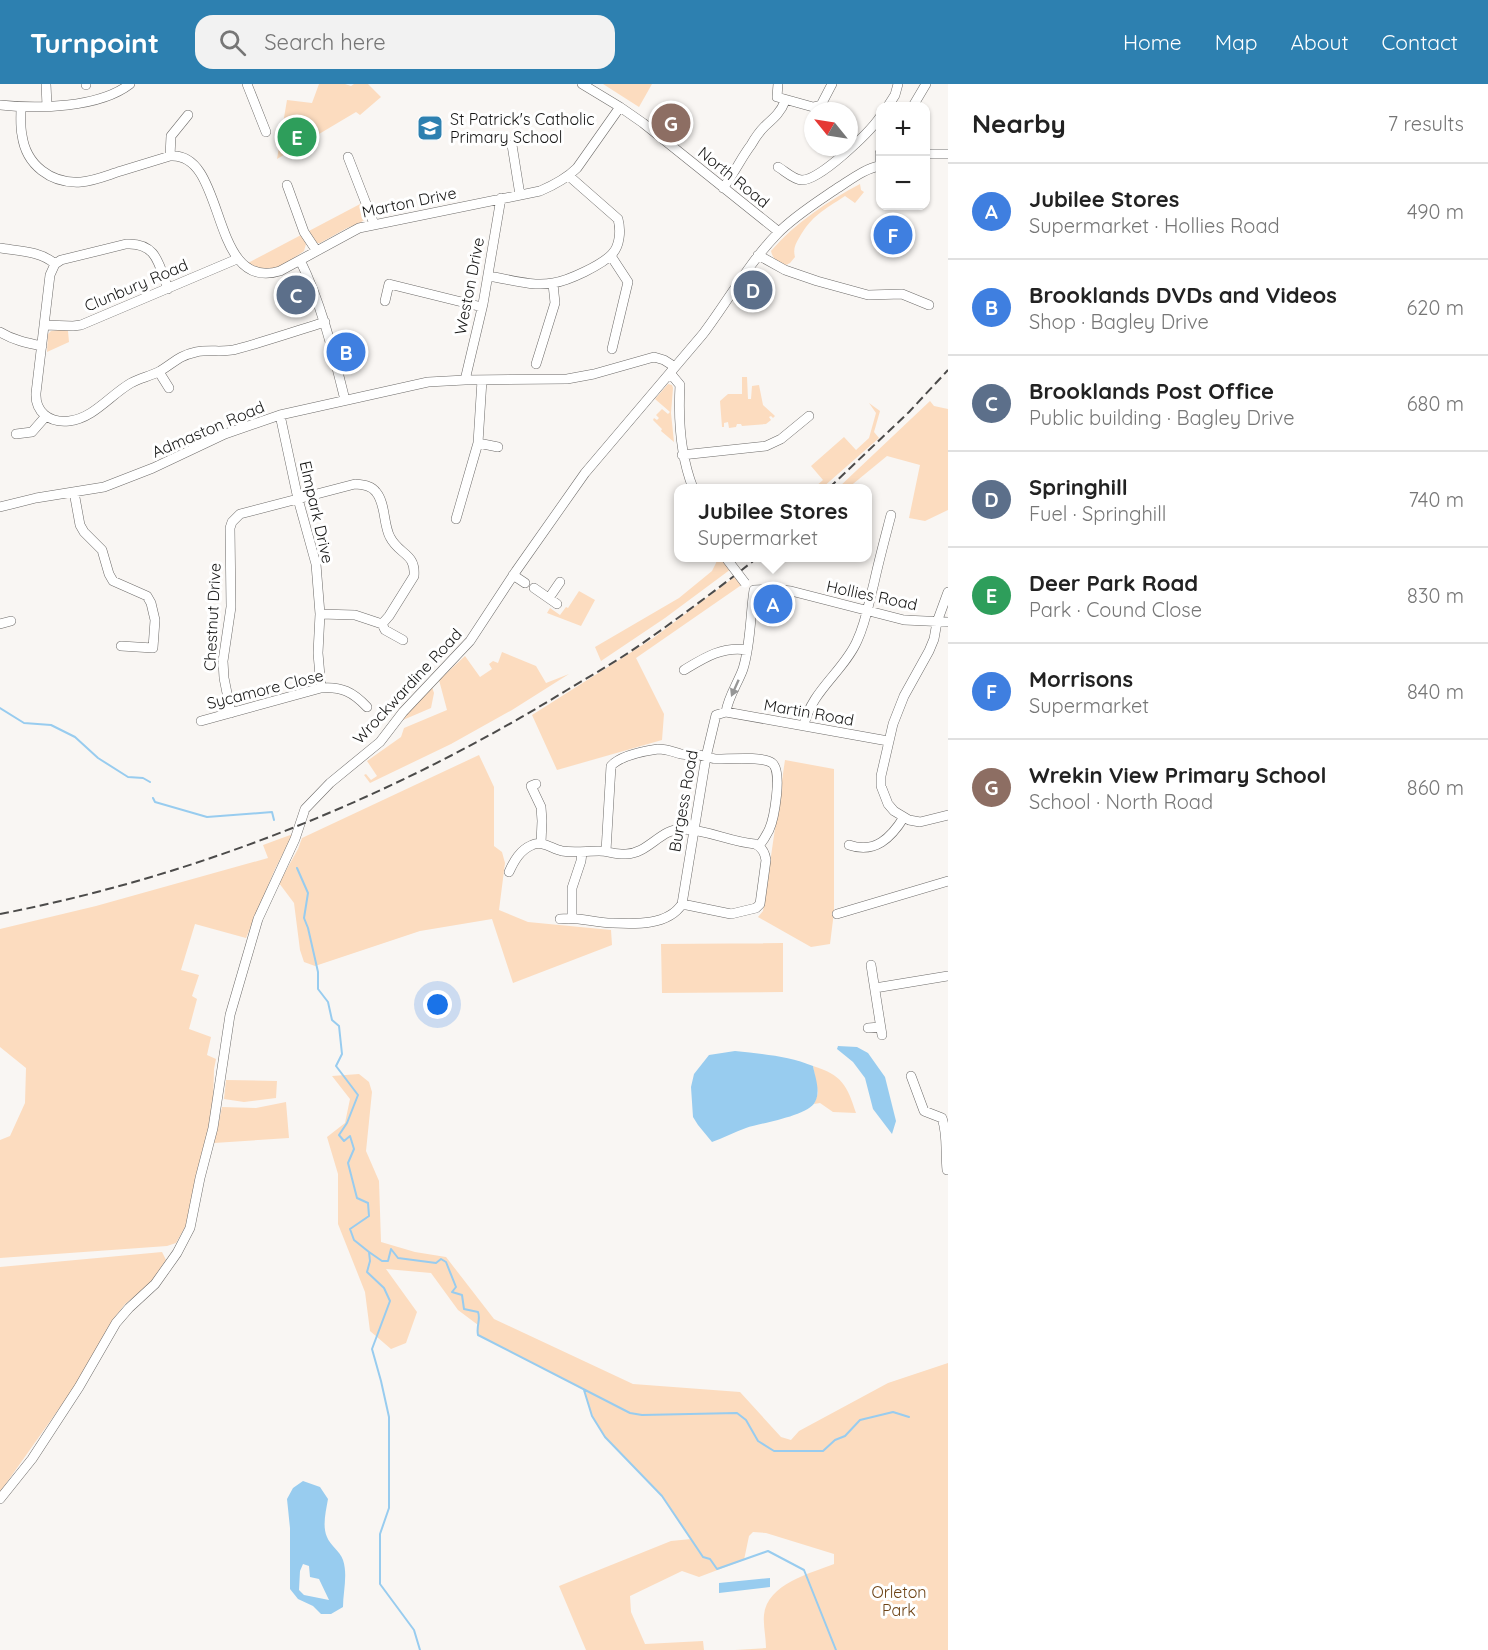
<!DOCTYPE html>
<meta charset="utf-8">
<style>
body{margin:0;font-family:Quicksand,sans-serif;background:#f2f2f2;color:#222}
.controls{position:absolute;right:18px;top:18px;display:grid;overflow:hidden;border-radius:12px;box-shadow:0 2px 4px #0004}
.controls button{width:54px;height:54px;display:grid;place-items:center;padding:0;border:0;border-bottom:2px solid #e0e0e0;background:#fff;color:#222;font:30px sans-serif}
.compass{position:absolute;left:804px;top:18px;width:54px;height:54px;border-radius:50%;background:#fff;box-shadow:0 2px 4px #0004;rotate:300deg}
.you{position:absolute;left:438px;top:921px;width:21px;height:21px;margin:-15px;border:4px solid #fff;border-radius:50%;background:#1a73e8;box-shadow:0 0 0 9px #1a73e833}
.badge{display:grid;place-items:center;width:39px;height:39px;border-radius:50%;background:#2d80b0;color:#fff;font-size:20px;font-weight:700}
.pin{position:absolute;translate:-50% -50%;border:3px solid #fff;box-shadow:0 2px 6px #0006}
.popup{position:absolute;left:674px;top:400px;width:198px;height:78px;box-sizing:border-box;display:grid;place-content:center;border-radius:12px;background:#fff;filter:drop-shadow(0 2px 4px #0005);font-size:20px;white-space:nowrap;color:#767676}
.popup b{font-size:22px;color:#222}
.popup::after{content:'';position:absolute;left:50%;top:100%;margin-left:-12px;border:12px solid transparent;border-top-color:#fff}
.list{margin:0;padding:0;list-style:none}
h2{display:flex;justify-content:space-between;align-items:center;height:78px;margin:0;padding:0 24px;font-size:26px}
h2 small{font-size:20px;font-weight:400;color:#767676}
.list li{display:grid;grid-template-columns:39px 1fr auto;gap:18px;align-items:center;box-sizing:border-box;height:96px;padding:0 24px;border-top:2px solid #e0e0e0}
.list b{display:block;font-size:22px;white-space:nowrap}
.list p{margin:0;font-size:20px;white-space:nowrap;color:#767676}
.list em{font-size:20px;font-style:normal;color:#767676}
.icon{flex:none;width:33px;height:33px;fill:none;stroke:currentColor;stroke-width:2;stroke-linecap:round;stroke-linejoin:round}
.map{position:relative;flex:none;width:948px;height:1566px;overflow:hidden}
header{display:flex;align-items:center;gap:36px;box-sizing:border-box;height:84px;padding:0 30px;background:#2d80b0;color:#fff}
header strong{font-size:28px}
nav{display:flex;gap:33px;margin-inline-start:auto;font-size:21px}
.search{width:420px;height:54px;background:#f2f2f2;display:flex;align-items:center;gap:15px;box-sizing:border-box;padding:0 21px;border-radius:18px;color:#767676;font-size:22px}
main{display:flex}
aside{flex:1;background:#fff}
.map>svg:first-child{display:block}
</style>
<header>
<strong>Turnpoint</strong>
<div class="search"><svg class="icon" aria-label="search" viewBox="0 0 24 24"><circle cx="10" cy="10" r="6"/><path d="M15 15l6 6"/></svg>Search here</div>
<nav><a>Home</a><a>Map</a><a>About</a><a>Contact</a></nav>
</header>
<main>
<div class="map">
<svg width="948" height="1566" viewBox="0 0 948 1566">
<rect width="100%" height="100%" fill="#f9f6f3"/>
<path fill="#fcdcbf" d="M319,0H345L351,2L354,0H368L381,13L360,31L356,28L277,75L287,16L312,19Z
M603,0H652L639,23Z
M860,100L861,106L864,108L855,119L845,112C824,126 812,131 799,154C795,161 793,165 795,173L790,179L786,181C778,178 773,176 771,167C795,139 828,117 860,100Z
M362,119L367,131L364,136L360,139L347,144L320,159H314L307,148Z
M301,151L306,160L304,167L279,184L264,187L248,179Z
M67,245L68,247L69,258L47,268L48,250L51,247Z
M742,293H747L748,315H751L752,302L759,301L763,321L775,332L773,334L771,332L769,333L771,336L766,340L742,342L741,340H737L736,343L729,344L728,338L724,339V343H722L720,317L728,310H742Z
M668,300L672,301L673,304L671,329L674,358L661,347L662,345L653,336L654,334L657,336L659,334L656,331L662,325L668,330L670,328L655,315Z
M930,317L934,322L948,325V426L925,437L909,434L920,381L887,372L848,404H838Z
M869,319L880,327L874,348L879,354L822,404H814L823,396L811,382L844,353L856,366L869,354L876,329Z
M717,474H723L731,485L665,534L601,577L595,563L679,514L712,487L716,479Z
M737,491L743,499L740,502L636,574L664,630L662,656L557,686L532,631L652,555Z
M579,507L595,516L581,542L547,529L550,524L560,531L566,523L568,524Z
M502,568L536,582L546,599L569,590L512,626L451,660L370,699L364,691L366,690L371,696L377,692L367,677L401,653L404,644L447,626L439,596L465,572L480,593L492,585L489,580L493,577L498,579Z
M432,603L434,609L431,624L403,636V633Z
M479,671L494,703V762L502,768L505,779L499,826L528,838L611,846L612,861L513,899L492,835L420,847L315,882L304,878L300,866L294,819L279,799L298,765L302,754Z
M785,676L834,685V828L830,860L811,863L758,833L763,827Z
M293,750L275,785L246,854L195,840L181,886L199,891L192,912L197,915L189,945L211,953L207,971L216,975L214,985L213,1021L201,1080L188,1138L176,1159L167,1162L0,1174V1056L10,1052L25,1019L26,984L0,963V845L96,822L268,774L263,761Z
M783,859V908L662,909L661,860Z
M813,982C842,991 847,1001 856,1029L833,1028L820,1019L814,1020L818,1009Z
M359,990L369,998L372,1008L366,1067L379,1097L381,1158L415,1168L446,1173L494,1235L633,1300L740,1308L781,1353L791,1356L799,1347L888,1299L948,1279V1566H735L766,1564C766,1553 763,1541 764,1531C767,1500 811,1489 834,1480V1470L766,1449L753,1448L749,1452L744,1476L699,1493L682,1487L630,1512L631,1528L645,1560L703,1557L704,1566H586L559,1502L671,1457L691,1455L662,1411L605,1353L592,1332L584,1306L478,1251L477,1245L478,1241L458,1226L431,1189L386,1185L417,1228L406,1259L391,1265L370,1247L365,1208L338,1140V1090L327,1053L345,1039L350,1015L332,992Z
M226,996L277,997L276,1014L244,1018L224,1015Z
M286,1018L289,1054L214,1059L222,1023L256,1024Z
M162,1168L166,1176L148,1202L125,1220L112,1237L75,1302L0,1408V1183Z"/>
<path fill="#98ccef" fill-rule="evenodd" d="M838,962L857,963L868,969L885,993L896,1037L892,1050L873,1025L865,994L853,978L837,965Z
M735,967C762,970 788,972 813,982C815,993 821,1007 815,1018C808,1032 761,1039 746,1044C735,1048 723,1054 712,1058L698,1041L693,1033L691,1003L694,990L709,971Z
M303,1397L320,1403L328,1415C326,1427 322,1442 327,1453C330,1461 340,1467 343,1476C348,1491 343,1508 343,1523L331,1530H321L313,1522L298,1515L290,1505V1444L287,1415L293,1404ZM303,1480L309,1482L310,1493L319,1495L329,1516L304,1511L299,1506L300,1487Z
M770,1494V1503L719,1509V1499Z"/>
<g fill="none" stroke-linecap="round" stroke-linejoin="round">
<path stroke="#98ccef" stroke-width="2" d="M0,624L24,639L51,641L75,653L98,674L128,693L143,694L150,698
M153,714L155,718L207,733L272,728L274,736
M297,784L308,809L304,834L308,844L318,888V905L328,918L332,936L339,942L342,970L336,982L358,1011L347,1039L339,1051L344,1057L350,1052L354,1065L348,1079L357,1114L368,1119L369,1132L350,1145L354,1156L369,1168L370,1177L367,1188L384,1204L390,1217L372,1265L381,1297L389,1333V1424L380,1450V1500L414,1546L420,1566
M369,1168L382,1177H388L391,1165L398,1174L436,1179L441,1175L446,1178L456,1203L452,1208L462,1211L464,1225L478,1228C481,1236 476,1242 478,1251L630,1329L642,1331L737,1329L746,1336L758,1357L774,1367H823L835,1356L845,1352L860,1336L893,1328L909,1333
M584,1306L592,1332L605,1353L662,1412L703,1473L710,1475L717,1485L768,1467L804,1486L836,1566"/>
<g stroke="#6d6b69" stroke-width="10">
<path id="minor" d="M46,0L47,22
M86,0V1
M247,0L266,48
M582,0L620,23L643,39L779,148
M778,0L777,13L813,23L821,21L832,0
M0,21C38,25 99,24 130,0
M888,22L895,11L898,0
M913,22L926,0
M21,23C21,32 20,42 22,51C26,81 51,100 81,98C94,97 108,91 121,87C137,82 154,77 170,72C228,67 208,209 280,187L359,144L540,107C554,101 566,95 577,84L620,23
M512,61L520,111
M880,69V79
M926,70H948
M170,72L171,52L188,31
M348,73L374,140
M778,83C785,87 794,96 802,96C820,96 869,49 880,33
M287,101L304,148L316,166
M723,104C734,90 741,74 751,61C755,54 760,47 765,42C774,34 781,28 785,17
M0,164C18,167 41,167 55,180
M758,171L785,186L817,197L868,211L902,210L929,221
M611,172L628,198L612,265
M300,176C322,221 333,268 345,316
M488,192C509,195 532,203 553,199C568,197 602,181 612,170C620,162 621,146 618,135L569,92
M168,205C159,181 157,158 126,160L61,176L55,180L50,191L36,309C35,328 49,339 69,337C94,334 110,311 131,299C140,294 151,292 160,287C175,278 178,272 196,268C210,265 224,269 237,265C267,257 296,247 325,238
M385,217L389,200L482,223
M44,241L73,242L81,241L237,175
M0,248C13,256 27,259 42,262
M536,280L555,219L553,200
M159,288L169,304
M670,289L680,301C678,337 680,371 693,404
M465,296L483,220L501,114
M280,331L298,415L316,480L320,530L318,569L321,604
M16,350L32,348L46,332
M478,359L498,363
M682,371L766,362L781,355L809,332
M74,408L80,441L84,448L102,466L109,490L113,497L147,512L151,519L155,536L153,564L121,562
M0,423L36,414L104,403L153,384L225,350L280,331L428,298L465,296L567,295L594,290L654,273L664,276L675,283
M456,435L478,359L482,296
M513,491L525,499
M534,504L557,520
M754,506L773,505L791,507L904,536L948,538
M948,508L937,538L934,555L929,567L904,612L893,640L881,692V702L888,720L894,727L909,736L920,738L948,731
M549,514L560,498
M0,540L11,537
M382,540L385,546L403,556
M684,586C704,574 722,562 747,566
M726,628C728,613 738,599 743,585C751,559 750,532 754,506
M231,629L224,594L223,577L231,523L230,444L232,438L240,430L355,400C363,401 371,401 376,408C386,420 383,440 390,453C399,471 416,469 414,492L389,532L382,540L355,531L320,530
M201,637L321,604C341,602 353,608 367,623
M804,642C810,608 844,587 857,557C866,538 869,518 874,499C879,476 885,454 891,431
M536,700L531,702L541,723L542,737L541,759
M849,761C875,770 891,754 904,733
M606,767L611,682C621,671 644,667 658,665C667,665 673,668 681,670C687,671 693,670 699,671C705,672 711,675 718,675C730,675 763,672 772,679C783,687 774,735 769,746C766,752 763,757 759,762
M509,788C514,777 520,766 532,761C542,756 552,765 562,767C575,769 586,767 599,767C608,767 617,771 626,770C648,770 661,744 683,745C708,746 731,758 755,760C762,763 765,769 766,776L760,820L756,824L731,830L682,820
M682,820L706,673L716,631L726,628L888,657
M837,830L948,797
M572,833V804L581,777L582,769
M560,835C578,832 594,839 612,839C634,840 668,842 682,820
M871,881L882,951
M875,904L948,892
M868,944L880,943
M911,992L924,1027L942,1034C948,1052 945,1067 947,1086
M0,1415L32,1375L79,1303L116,1239L129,1224L155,1200L177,1169L190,1144L200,1094L213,1044L230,931L258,835L295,755L305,725L330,699L380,658L403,628L470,557L516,487L585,389L703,250C728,217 748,180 777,150C793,133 817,118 836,105C849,97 865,84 880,82"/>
</g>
<use href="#minor" stroke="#fff" stroke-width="9"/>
<path stroke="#4c4b4a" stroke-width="2" stroke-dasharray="9 4.5" stroke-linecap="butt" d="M829,404L909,328L948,286
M0,830C201,791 393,713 567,606C592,591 617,577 640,561C680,533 719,504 757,474"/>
<g stroke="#6d6b69" stroke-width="10" stroke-linecap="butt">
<path id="minor-bridge" d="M726,474L745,499"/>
</g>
<use href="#minor-bridge" stroke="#fff" stroke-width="9"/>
</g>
<defs><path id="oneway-solid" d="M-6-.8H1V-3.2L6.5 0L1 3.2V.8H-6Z" transform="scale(1.5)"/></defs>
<use fill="#969696" href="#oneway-solid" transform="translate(735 604) rotate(114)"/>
<defs>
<g id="school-square" transform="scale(1.35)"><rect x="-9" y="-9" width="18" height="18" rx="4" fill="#2d80b0" stroke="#fff"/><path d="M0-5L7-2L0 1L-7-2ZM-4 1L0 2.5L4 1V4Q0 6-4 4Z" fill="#fff"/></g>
</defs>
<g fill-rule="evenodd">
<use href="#school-square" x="430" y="44"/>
</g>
<g text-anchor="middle" stroke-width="6" stroke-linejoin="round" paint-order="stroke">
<g font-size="16" fill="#161615" stroke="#fff" text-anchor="start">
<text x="450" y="41">St Patrick's Catholic<tspan x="450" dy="18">Primary School</tspan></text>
</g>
<g font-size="16" fill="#161615" stroke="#fff">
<text transform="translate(734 93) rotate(39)" y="6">North Road</text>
<text transform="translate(409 118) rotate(-12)" y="6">Marton Drive</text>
<text transform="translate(136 201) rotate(-23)" y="6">Clunbury Road</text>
<text transform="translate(469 202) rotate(-79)" y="6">Weston Drive</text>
<text transform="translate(208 345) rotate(-23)" y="6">Admaston Road</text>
<text transform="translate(317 428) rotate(77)" y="6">Elmpark Drive</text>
<text transform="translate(872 511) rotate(12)" y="6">Hollies Road</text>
<text transform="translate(212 533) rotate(-87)" y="6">Chestnut Drive</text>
<text transform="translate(407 602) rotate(-47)" y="6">Wrockwardine Road</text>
<text transform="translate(265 605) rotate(-14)" y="6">Sycamore Close</text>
<text transform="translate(809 628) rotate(10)" y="6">Martin Road</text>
<text transform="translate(683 717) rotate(-80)" y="6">Burgess Road</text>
</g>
<g font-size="16" fill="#6d4315" stroke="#fff">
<text x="899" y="1514">Orleton<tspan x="899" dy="18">Park</tspan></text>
</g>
</g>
</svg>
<div class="controls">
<button>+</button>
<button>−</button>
</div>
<svg class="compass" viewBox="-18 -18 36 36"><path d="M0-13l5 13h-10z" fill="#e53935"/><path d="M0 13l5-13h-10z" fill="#767676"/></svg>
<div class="you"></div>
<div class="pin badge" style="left:773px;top:520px;background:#3f7fe0">A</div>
<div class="popup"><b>Jubilee Stores</b>Supermarket</div>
<div class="pin badge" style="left:346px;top:268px;background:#3f7fe0">B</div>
<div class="pin badge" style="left:296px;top:211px;background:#5c6f8a">C</div>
<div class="pin badge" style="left:753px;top:206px;background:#5c6f8a">D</div>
<div class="pin badge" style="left:297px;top:53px;background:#2e9e5b">E</div>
<div class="pin badge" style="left:893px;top:151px;background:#3f7fe0">F</div>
<div class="pin badge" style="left:671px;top:39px;background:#8d6e63">G</div>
</div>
<aside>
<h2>Nearby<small>7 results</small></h2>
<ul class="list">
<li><span class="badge" style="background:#3f7fe0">A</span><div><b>Jubilee Stores</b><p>Supermarket · Hollies Road</p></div><em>490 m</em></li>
<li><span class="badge" style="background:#3f7fe0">B</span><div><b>Brooklands DVDs and Videos</b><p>Shop · Bagley Drive</p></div><em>620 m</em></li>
<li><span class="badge" style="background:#5c6f8a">C</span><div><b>Brooklands Post Office</b><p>Public building · Bagley Drive</p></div><em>680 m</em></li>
<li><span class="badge" style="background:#5c6f8a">D</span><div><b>Springhill</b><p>Fuel · Springhill</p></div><em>740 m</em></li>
<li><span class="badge" style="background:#2e9e5b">E</span><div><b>Deer Park Road</b><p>Park · Cound Close</p></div><em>830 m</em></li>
<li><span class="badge" style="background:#3f7fe0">F</span><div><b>Morrisons</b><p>Supermarket</p></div><em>840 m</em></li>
<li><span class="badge" style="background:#8d6e63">G</span><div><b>Wrekin View Primary School</b><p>School · North Road</p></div><em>860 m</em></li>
</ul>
</aside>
</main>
